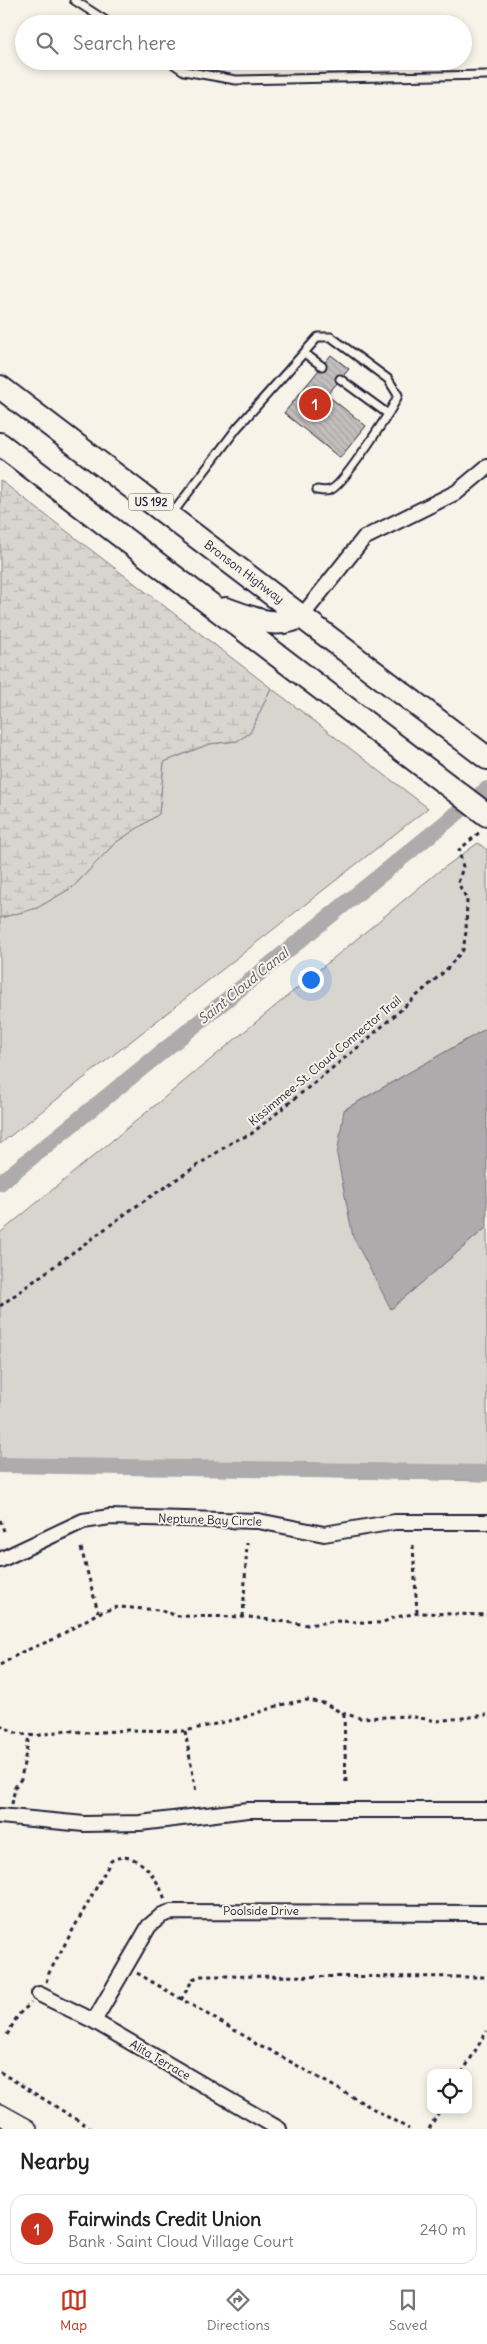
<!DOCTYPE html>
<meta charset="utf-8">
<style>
body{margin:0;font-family:Delius,sans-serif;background:#f2f2f2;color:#222}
.controls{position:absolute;right:15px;bottom:15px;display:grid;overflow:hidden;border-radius:10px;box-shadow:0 2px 8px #0003}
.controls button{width:45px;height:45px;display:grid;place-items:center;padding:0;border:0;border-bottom:1px solid #e0e0e0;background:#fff;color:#222;font:25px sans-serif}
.you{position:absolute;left:310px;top:979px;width:18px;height:18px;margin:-12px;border:4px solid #fff;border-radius:50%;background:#1a73e8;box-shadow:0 0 0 8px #1a73e833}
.badge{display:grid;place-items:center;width:32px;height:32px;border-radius:50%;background:#c8321e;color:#fff;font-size:16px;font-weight:700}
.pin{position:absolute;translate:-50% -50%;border:2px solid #fff;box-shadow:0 1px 5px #0006}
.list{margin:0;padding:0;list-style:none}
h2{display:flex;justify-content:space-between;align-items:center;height:65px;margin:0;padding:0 20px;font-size:21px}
h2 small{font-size:16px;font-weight:400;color:#767676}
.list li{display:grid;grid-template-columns:32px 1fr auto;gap:15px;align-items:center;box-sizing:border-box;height:70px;margin:0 10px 10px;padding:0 10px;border:1px solid #e0e0e0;border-radius:15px}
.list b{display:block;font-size:19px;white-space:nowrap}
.list p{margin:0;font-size:16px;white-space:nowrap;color:#767676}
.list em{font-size:16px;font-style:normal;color:#767676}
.icon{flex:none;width:28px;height:28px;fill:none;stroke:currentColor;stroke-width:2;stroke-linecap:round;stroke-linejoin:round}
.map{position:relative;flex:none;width:487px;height:2129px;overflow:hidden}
.search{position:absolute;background:#fff;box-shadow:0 2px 8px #0003;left:15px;right:15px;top:15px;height:55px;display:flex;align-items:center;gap:12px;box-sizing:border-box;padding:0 18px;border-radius:28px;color:#767676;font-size:19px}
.sheet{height:145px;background:#fff}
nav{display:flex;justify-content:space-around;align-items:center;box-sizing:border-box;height:70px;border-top:1px solid #e0e0e0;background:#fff;font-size:14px;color:#767676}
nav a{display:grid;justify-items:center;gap:2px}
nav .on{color:#c8321e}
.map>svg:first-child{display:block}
</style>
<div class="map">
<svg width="487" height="2129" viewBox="0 0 487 2129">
<defs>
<pattern id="wetland-marsh" width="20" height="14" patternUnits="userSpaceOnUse" patternTransform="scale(1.25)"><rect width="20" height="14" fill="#d8d5cf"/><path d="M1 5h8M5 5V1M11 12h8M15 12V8" fill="none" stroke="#b9b7b3"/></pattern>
<pattern id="building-back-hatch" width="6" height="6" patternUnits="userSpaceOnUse" patternTransform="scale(1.25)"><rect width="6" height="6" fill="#c2bfbd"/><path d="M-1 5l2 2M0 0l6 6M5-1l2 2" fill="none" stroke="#a6a4a3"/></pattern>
</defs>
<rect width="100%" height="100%" fill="#f7f3e8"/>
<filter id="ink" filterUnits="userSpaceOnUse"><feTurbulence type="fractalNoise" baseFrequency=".02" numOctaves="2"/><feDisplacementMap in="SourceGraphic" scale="10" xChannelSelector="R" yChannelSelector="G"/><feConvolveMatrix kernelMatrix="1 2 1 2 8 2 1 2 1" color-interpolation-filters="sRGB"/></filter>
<g filter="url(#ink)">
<path fill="#d8d5cf" stroke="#7d7c85" d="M271,688L428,808L0,1144V918L37,908L73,887L115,843L159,814L164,762L209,744L237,741L250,733Z
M478,843L487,850V1028L345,1109L391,1309L487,1227V1481L0,1470V1233L438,872Z"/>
<path fill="url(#wetland-marsh)" stroke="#7d7c85" d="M0,480L271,688L250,733L237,741L209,744L164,762L159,814L115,843L73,887L37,908L0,918Z"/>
<path fill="#aeabad" stroke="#76747f" d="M487,1028V1227L391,1309L353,1237L337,1155L344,1110Z"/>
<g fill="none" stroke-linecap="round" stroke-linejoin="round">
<path stroke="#aeabad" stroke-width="16" d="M0,1183L487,789
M0,1465L487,1473"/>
</g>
<path fill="url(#building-back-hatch)" stroke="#22223b" d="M331,355L349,369L327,395L366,426L340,458L284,413Z"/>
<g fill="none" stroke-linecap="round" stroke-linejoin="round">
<g stroke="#22223b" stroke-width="11">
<path id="service" d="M74,0L111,24
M169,61L184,71L236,80L487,75
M304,353L322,366
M340,379L388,414
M172,514L237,428L318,337H331L388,379L398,395C394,408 343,484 332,489C327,492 322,491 317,490"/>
</g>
<g stroke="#22223b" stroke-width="18">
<path id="minor" d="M302,616L364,538L457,492L487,467
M0,1560L83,1521L110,1517L258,1521L324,1534L395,1522H487
M0,1816L84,1824L140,1823L248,1810H487
M39,1994L94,2021L279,2129
M94,2021L149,1926L162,1915L171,1912L487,1913"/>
</g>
<g stroke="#22223b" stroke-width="22">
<path id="secondary" d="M0,2114L27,2129"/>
</g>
<g stroke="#22223b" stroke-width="26">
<path id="trunk" d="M0,387L487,758
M0,444L487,815
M226,609C252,618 276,630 302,616"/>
</g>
<path stroke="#22223b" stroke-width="3" stroke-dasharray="4 4" stroke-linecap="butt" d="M0,1306L132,1209L234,1141L251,1134L362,1044L446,970L463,950L466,932L467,899L458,883L463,867L459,850L481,831
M0,1520L4,1531
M413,1545L417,1613
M81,1548L98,1612
M243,1617L247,1543
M0,1665L22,1652L54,1639L98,1613L118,1607L159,1610L178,1616L249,1617L308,1625L336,1621L381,1623L396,1617L419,1613L487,1615
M344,1714L346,1785
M0,1725L16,1733L35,1736L66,1730L89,1733L128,1730L185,1731L242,1718L280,1705L307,1700L324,1703L342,1713L360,1718L409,1716L437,1721L487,1715
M185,1731L196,1792
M12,1804L15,1787L21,1779L29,1736
M137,1973L253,2041L258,2046L268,2049L409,2129
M46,1982L49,1973L111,1861C137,1846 159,1880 165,1900
M181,2000L193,1979L200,1976L487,1977
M7,2035L18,2015L31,2003
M0,2072L92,2129
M462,2073L487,2031
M429,2129L440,2110"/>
<use href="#service" stroke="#f7f3e8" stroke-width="7"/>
<use href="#minor" stroke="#f7f3e8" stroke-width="14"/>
<use href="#secondary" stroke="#f7f3e8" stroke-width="19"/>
<use href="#trunk" stroke="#f7f3e8" stroke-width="22"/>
</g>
</g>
<g text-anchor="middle" stroke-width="4" stroke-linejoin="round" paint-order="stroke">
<rect fill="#f7f3e8" stroke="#62616f" stroke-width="1" x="128.5" y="493.5" width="45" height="17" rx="4"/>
<g font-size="11" font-weight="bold" fill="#22223b">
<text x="151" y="506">US 192</text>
</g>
<g font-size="12" fill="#22223b" stroke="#f7f3e8">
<text transform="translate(244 572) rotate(37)" y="4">Bronson Highway</text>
<text transform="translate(325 1061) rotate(-40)" y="4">Kissimmee-St. Cloud Connector Trail</text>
<text transform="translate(210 1520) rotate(2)" y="4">Neptune Bay Circle</text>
<text x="261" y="1915">Poolside Drive</text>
<text transform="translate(160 2060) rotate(30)" y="4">Alita Terrace</text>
</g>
<g font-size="14" font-style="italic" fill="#535263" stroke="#f7f3e8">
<text transform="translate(243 986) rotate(-39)" y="5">Saint Cloud Canal</text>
</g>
</g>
</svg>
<div class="controls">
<button><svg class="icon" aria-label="locate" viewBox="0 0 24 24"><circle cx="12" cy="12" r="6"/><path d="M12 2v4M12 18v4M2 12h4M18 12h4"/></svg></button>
</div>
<div class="you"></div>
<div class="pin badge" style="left:315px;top:404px">1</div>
<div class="search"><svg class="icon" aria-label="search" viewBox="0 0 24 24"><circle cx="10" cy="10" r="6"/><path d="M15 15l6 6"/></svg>Search here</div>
</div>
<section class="sheet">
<h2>Nearby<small></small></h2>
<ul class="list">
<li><span class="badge">1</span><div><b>Fairwinds Credit Union</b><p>Bank · Saint Cloud Village Court</p></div><em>240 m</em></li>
</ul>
</section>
<nav>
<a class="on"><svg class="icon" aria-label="map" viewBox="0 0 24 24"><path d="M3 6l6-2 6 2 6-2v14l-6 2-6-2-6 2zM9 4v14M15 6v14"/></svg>Map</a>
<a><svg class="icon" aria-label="directions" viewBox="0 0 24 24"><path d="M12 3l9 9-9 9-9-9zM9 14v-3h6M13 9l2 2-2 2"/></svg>Directions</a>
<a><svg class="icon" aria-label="saved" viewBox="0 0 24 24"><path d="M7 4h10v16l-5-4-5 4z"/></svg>Saved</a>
</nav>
